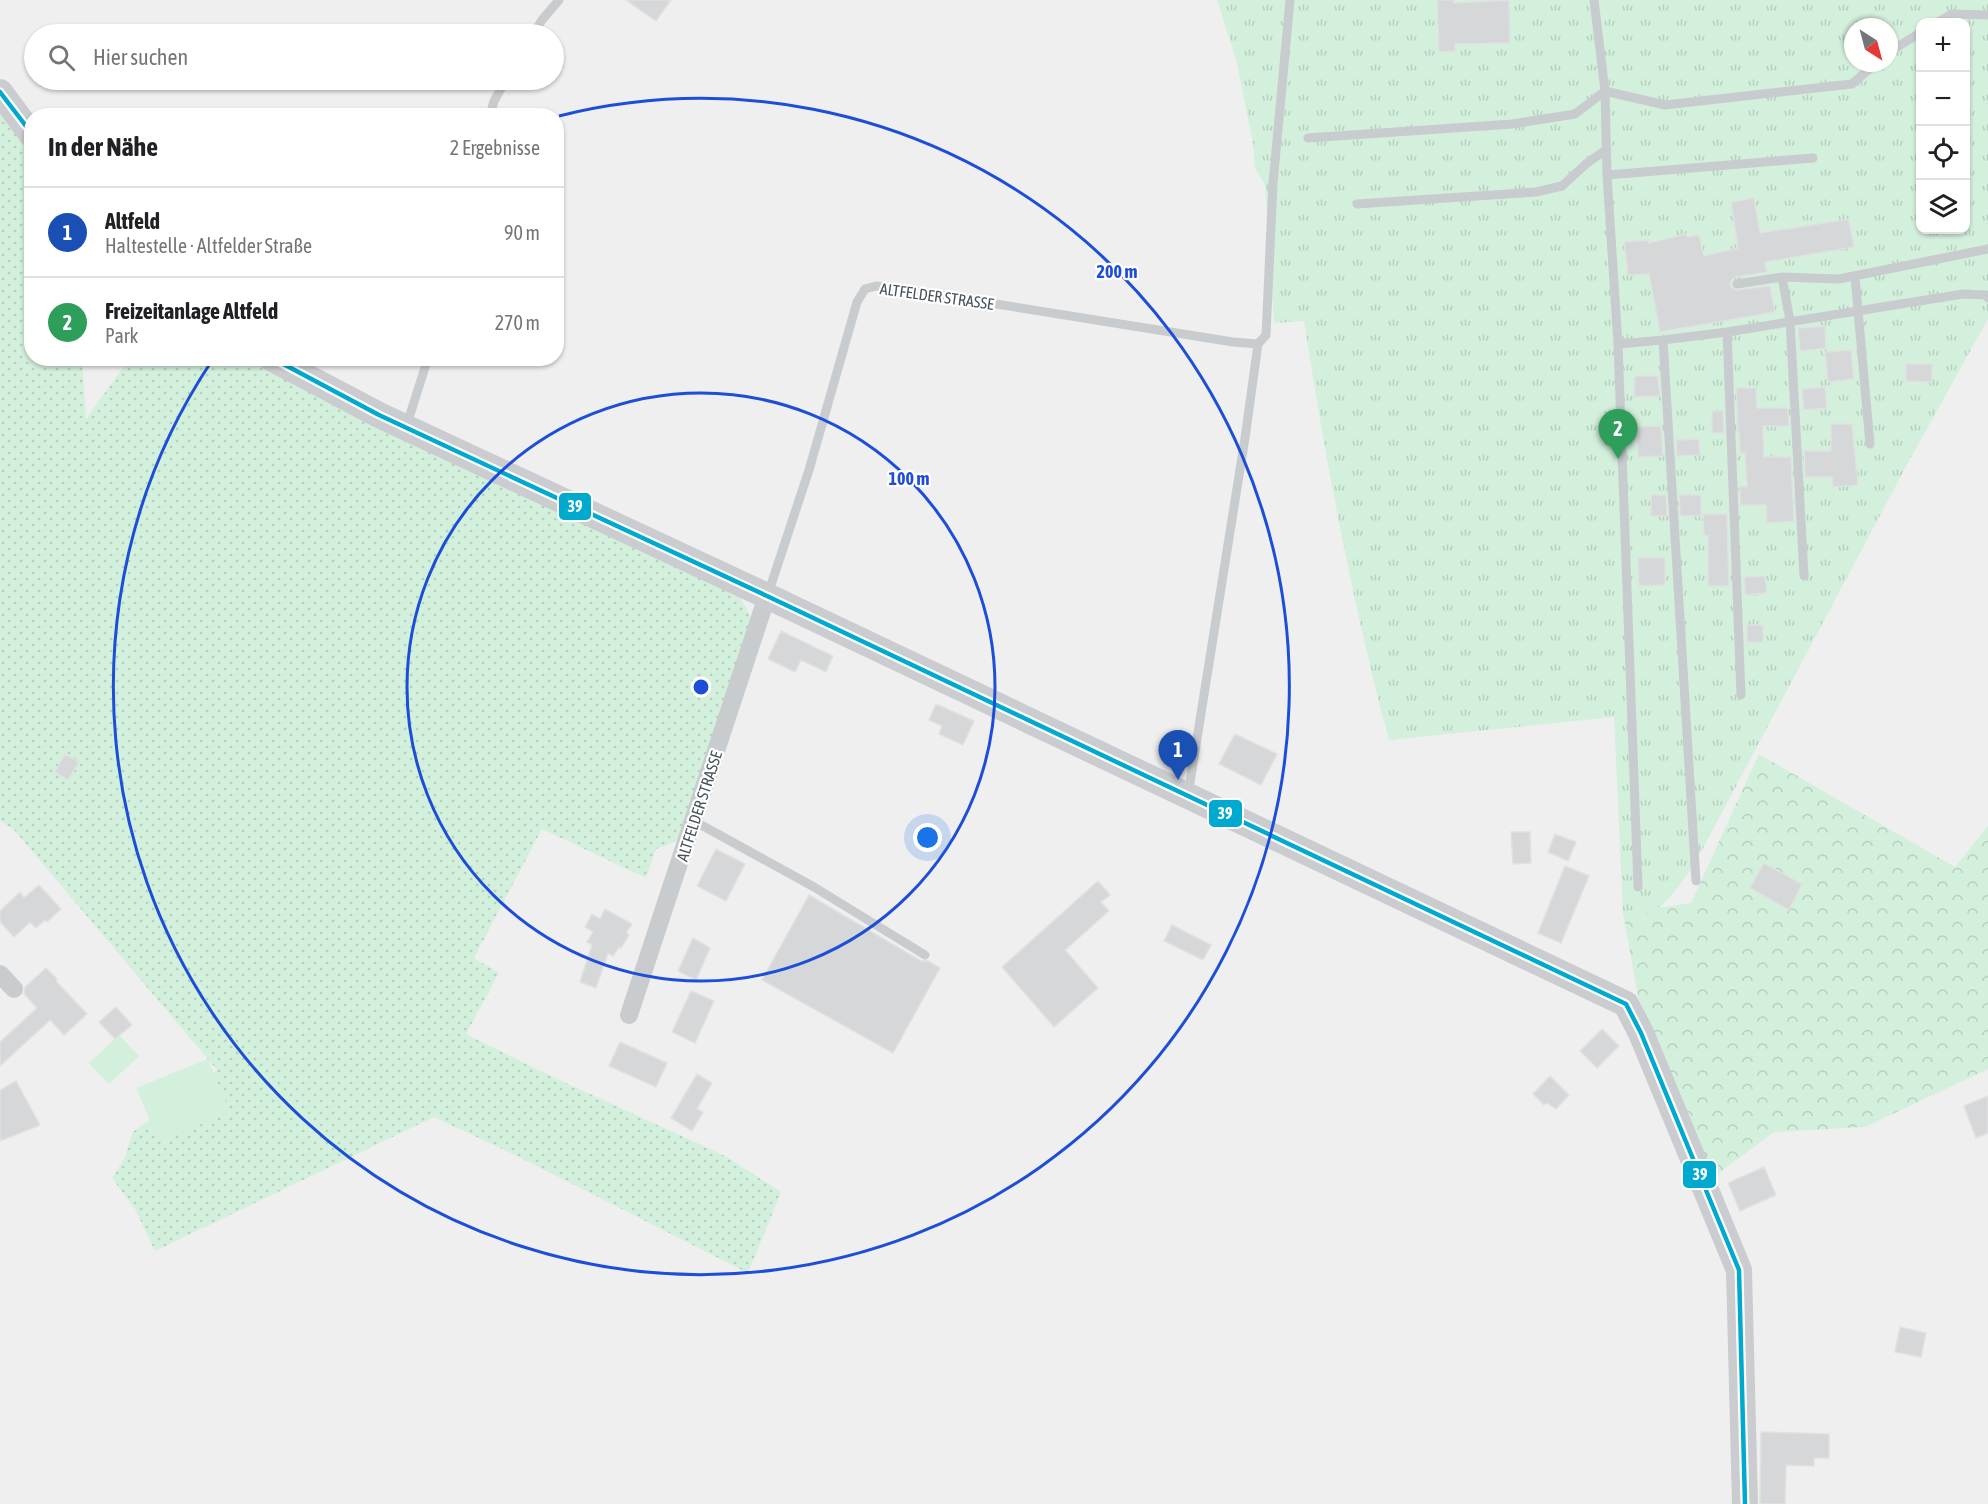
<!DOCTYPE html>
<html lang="de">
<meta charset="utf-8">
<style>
body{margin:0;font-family:"Asap Condensed",sans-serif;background:#f2f2f2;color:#202124}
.controls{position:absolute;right:18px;top:18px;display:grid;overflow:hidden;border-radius:12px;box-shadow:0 2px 4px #0004}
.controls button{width:54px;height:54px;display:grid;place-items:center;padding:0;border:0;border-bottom:2px solid #e0e0e0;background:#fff;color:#202124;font:30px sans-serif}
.compass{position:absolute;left:1844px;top:18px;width:54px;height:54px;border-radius:50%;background:#fff;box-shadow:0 2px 4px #0004;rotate:144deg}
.you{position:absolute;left:928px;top:838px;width:21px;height:21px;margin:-15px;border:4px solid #fff;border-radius:50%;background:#1a73e8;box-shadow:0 0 0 9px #1a73e833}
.badge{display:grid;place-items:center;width:39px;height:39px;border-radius:50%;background:#7c3aed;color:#fff;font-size:20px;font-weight:700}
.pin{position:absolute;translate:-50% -50px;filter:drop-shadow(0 2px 3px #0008)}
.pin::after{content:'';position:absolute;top:32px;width:21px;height:18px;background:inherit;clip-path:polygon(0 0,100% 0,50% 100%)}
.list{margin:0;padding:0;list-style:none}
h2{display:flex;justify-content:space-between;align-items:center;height:78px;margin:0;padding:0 24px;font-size:26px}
h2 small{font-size:20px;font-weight:400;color:#757577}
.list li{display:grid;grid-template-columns:39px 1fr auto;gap:18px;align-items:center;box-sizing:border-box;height:90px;padding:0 24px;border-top:2px solid #e0e0e0}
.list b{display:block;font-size:22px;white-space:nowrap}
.list p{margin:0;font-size:20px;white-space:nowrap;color:#757577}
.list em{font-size:20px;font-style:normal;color:#757577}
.icon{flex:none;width:33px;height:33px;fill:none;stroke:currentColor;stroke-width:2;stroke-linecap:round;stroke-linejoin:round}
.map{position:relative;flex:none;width:1988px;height:1504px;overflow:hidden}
.search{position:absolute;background:#fff;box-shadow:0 2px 4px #0004;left:24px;top:24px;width:540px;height:66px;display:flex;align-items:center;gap:15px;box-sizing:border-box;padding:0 21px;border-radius:33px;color:#757577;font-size:22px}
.panel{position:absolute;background:#fff;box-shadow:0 2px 4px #0004;left:24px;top:108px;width:540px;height:258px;border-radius:24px}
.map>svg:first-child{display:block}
</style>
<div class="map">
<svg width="1988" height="1504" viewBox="0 0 1988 1504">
<defs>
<pattern id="grass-dots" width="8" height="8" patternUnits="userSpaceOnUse" patternTransform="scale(1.5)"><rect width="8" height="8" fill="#d3f0dc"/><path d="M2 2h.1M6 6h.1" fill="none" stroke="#b6d0bf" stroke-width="1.8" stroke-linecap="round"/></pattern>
<pattern id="forest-crowns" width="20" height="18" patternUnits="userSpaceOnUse" patternTransform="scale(1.5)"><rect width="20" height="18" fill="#d3f0dc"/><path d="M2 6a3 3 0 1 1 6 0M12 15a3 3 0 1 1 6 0" fill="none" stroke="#b6d0bf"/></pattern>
<pattern id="park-tufts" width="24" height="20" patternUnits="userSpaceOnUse" patternTransform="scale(1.5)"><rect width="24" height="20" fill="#d3f0dc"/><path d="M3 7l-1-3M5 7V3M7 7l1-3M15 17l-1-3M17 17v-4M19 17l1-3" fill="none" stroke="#b6d0bf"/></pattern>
</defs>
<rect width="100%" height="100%" fill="#f0efef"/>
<path fill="url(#grass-dots)" d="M0,92L31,135L32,358L82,359L86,419L129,359H271L740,597L751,617L677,841L656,849L646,878L542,829L474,958L499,973L466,1034L553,1077L725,1156L781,1192L748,1273L519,1157L434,1117L155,1251L135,1209L112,1178L124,1159L133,1132L217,1070L15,831L0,820Z"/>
<path fill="url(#forest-crowns)" d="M1759,754L1955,867L1988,826V1069L1865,1127L1774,1132L1704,1184L1644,1030L1623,913L1691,903Z"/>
<path fill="url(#park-tufts)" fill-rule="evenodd" d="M1217,0H1988V319L1909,461L1693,867C1672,893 1662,921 1623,913L1614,717L1389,740C1352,602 1326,463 1304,321L1274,323L1265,185L1255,168L1253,144L1237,63ZM1920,22H1966V230H1920ZM1853,27H1889V63H1853Z"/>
<path fill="#d3f0dc" d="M119,1035L139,1056L109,1084L89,1063Z
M208,1059L230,1112L159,1142L136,1088Z"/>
<path fill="#d6d7d8" stroke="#e1e1e2" stroke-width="1.5" d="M626,0H671L656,21Z
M1437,0H1454V3L1509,0L1510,43L1455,44L1456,51L1439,52Z
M1754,198L1760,233L1849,219L1854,247L1765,262L1767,272L1736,277L1731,281L1730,286L1735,290L1770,286L1775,312L1660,332L1649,274L1628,275L1624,242L1648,240L1649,243L1686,234L1687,237L1699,235L1704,256L1738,248L1731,202Z
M1825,326L1826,348L1800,351L1798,328Z
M1851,350L1854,379L1828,382L1825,352Z
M1906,364H1932V382L1906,381Z
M1635,376H1658L1660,396L1634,397Z
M1825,387L1827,408L1804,410L1802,389Z
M1736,388H1756L1757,408H1788L1789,426H1763L1764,457H1791L1794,521L1767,523L1766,505H1740V486L1747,487L1745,453H1740L1739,433H1738Z
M1712,411H1723L1724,433H1712Z
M1831,424H1852L1858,485L1833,487L1832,477H1805L1804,451H1831Z
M1661,426L1663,456L1638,457L1636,427Z
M1699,439L1700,455L1677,456L1676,440Z
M1651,495H1666L1667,516H1651Z
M1679,495H1701V516H1680Z
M1703,514H1727L1729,586H1708V536H1704Z
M1638,558H1665V585L1639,586Z
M1765,576L1767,593L1745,595L1744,577Z
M1747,625H1763V642H1747Z
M781,631L833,656L826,672L801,660L795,672L768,659Z
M936,704L974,721L963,745L939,734L942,726L929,720Z
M1235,734L1277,754L1261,785L1219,764Z
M65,754L79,762L68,780L55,772Z
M1511,832H1530L1531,863L1513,864Z
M1555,834L1576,842L1568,861L1548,852Z
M716,849L745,864L726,901L697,886Z
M1764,863L1802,884L1789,910L1750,888Z
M1565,866L1589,876L1561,943L1538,933Z
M1098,881L1110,895L1101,902L1109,911L1065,950L1098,988L1054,1027L1002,967Z
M39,885L61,909L47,922L45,920L36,928L30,922L14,937L0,922V911L20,892L24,898Z
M809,895L921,961H928L940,968L893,1053L762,980Z
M605,909L632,924L626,933L629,935L621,948L619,947L613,956L608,953L596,988L580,982L592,945L587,942L593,932L585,927L592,914L600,919Z
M1172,925L1211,945L1203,960L1164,941Z
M693,938L710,948L696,980L678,971Z
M46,968L57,979L56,981L87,1014L64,1035L50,1020L0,1066V1042L37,1008L24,994L25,987Z
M691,991L714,1001L695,1043L672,1032Z
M116,1007L132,1025L115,1039L99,1022Z
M1602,1029L1619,1046L1597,1068L1580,1051Z
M620,1042L667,1063L656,1087L609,1066Z
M697,1074L712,1083L697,1109L703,1112L692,1131L671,1118Z
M1550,1076L1569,1095L1556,1109L1547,1103L1544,1105L1533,1094Z
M16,1081L40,1125L0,1141V1090Z
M1988,1096V1133L1976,1138L1964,1106Z
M1764,1167L1776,1195L1740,1211L1728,1183Z
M1900,1327L1926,1333L1921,1357L1895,1352Z
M1761,1432L1829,1434V1458H1814V1466L1786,1465L1785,1504H1760Z"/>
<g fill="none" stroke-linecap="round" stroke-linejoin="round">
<path stroke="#c9ccce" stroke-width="9" d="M1938,22L1952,14L1988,15
M533,34L542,20L559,0
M1889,52L1920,33
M490,116L494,101L506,80
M1308,138L1512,124L1575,114L1605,91L1594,0
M1607,175L1813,158
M1357,204L1536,192L1562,186L1587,163L1606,150
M1782,277L1790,321L1804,576
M1855,277L1870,444
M1737,284L1782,277L1839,279L1988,249
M1727,332L1741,695
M1663,340L1696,881
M1618,344L1663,340L1727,332L1963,294L1986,295L1988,298
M407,424L428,358
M768,594L809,470L857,302L865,289L876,286L896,288L1233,342L1258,344
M1188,795L1245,438L1258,344L1266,335L1273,183L1290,0
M694,821L814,887L925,955
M1638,887L1618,344L1607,175L1605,91L1665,105L1852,84L1876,63"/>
<path stroke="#c9ccce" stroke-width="18" d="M0,974L14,989
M629,1015L767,596"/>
<path stroke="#caccd0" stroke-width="26" d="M0,92L32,135
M271,358L379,415L767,596L1626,1004L1641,1033L1739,1270L1745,1504"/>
<g stroke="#fff" stroke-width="9">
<path id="bus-1" d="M0,92L32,134
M272,358L379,415L767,596L1626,1004L1641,1033L1739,1270L1745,1504"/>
</g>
<use href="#bus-1" stroke="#00a9ce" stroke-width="4.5"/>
</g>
<g fill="none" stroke="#1d4ed8" stroke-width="3">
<circle cx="701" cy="687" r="294"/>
<path d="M559 116A588 588 0 1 1 211 362"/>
</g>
<g text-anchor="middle" stroke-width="4.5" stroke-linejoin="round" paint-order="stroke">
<g font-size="16" fill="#46535c" stroke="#fff">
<text transform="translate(937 296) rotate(8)" y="6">ALTFELDER STRASSE</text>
<text transform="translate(699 806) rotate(-72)" y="6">ALTFELDER STRASSE</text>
</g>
</g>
<circle cx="701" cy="687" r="9" fill="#1d4ed8" stroke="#fff" stroke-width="3"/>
<g font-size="18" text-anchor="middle" font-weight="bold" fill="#1d4ed8" stroke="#fff" stroke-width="4.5" stroke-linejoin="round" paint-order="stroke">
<text x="1117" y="278">200 m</text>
<text x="909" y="485">100 m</text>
</g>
<g stroke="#fff" stroke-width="2">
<rect x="558" y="492" width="34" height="29" rx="6" fill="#00a9ce"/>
<rect x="1208" y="799" width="35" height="29" rx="6" fill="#00a9ce"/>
<rect x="1682" y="1160" width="35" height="29" rx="6" fill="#00a9ce"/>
</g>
<g font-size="16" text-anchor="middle" font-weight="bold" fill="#fff">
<text x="575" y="512">39</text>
<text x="1225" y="819">39</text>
<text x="1700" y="1180">39</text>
</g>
</svg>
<div class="controls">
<button>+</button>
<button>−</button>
<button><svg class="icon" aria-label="locate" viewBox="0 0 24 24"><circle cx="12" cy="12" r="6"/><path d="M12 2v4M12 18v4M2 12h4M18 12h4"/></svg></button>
<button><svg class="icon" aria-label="layers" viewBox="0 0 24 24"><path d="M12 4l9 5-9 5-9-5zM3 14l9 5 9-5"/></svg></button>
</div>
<svg class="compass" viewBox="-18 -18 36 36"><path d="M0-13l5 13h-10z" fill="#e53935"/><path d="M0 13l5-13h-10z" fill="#757577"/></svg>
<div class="you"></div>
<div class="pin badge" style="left:1178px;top:780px;background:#1a4fb4">1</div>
<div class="pin badge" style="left:1618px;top:459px;background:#2e9e5b">2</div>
<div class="search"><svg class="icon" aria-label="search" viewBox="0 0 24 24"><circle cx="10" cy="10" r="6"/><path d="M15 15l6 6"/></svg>Hier suchen</div>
<section class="panel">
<h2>In der Nähe<small>2 Ergebnisse</small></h2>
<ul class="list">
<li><span class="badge" style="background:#1a4fb4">1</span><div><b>Altfeld</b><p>Haltestelle · Altfelder Straße</p></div><em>90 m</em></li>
<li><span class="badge" style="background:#2e9e5b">2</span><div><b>Freizeitanlage Altfeld</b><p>Park</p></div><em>270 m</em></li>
</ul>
</section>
</div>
